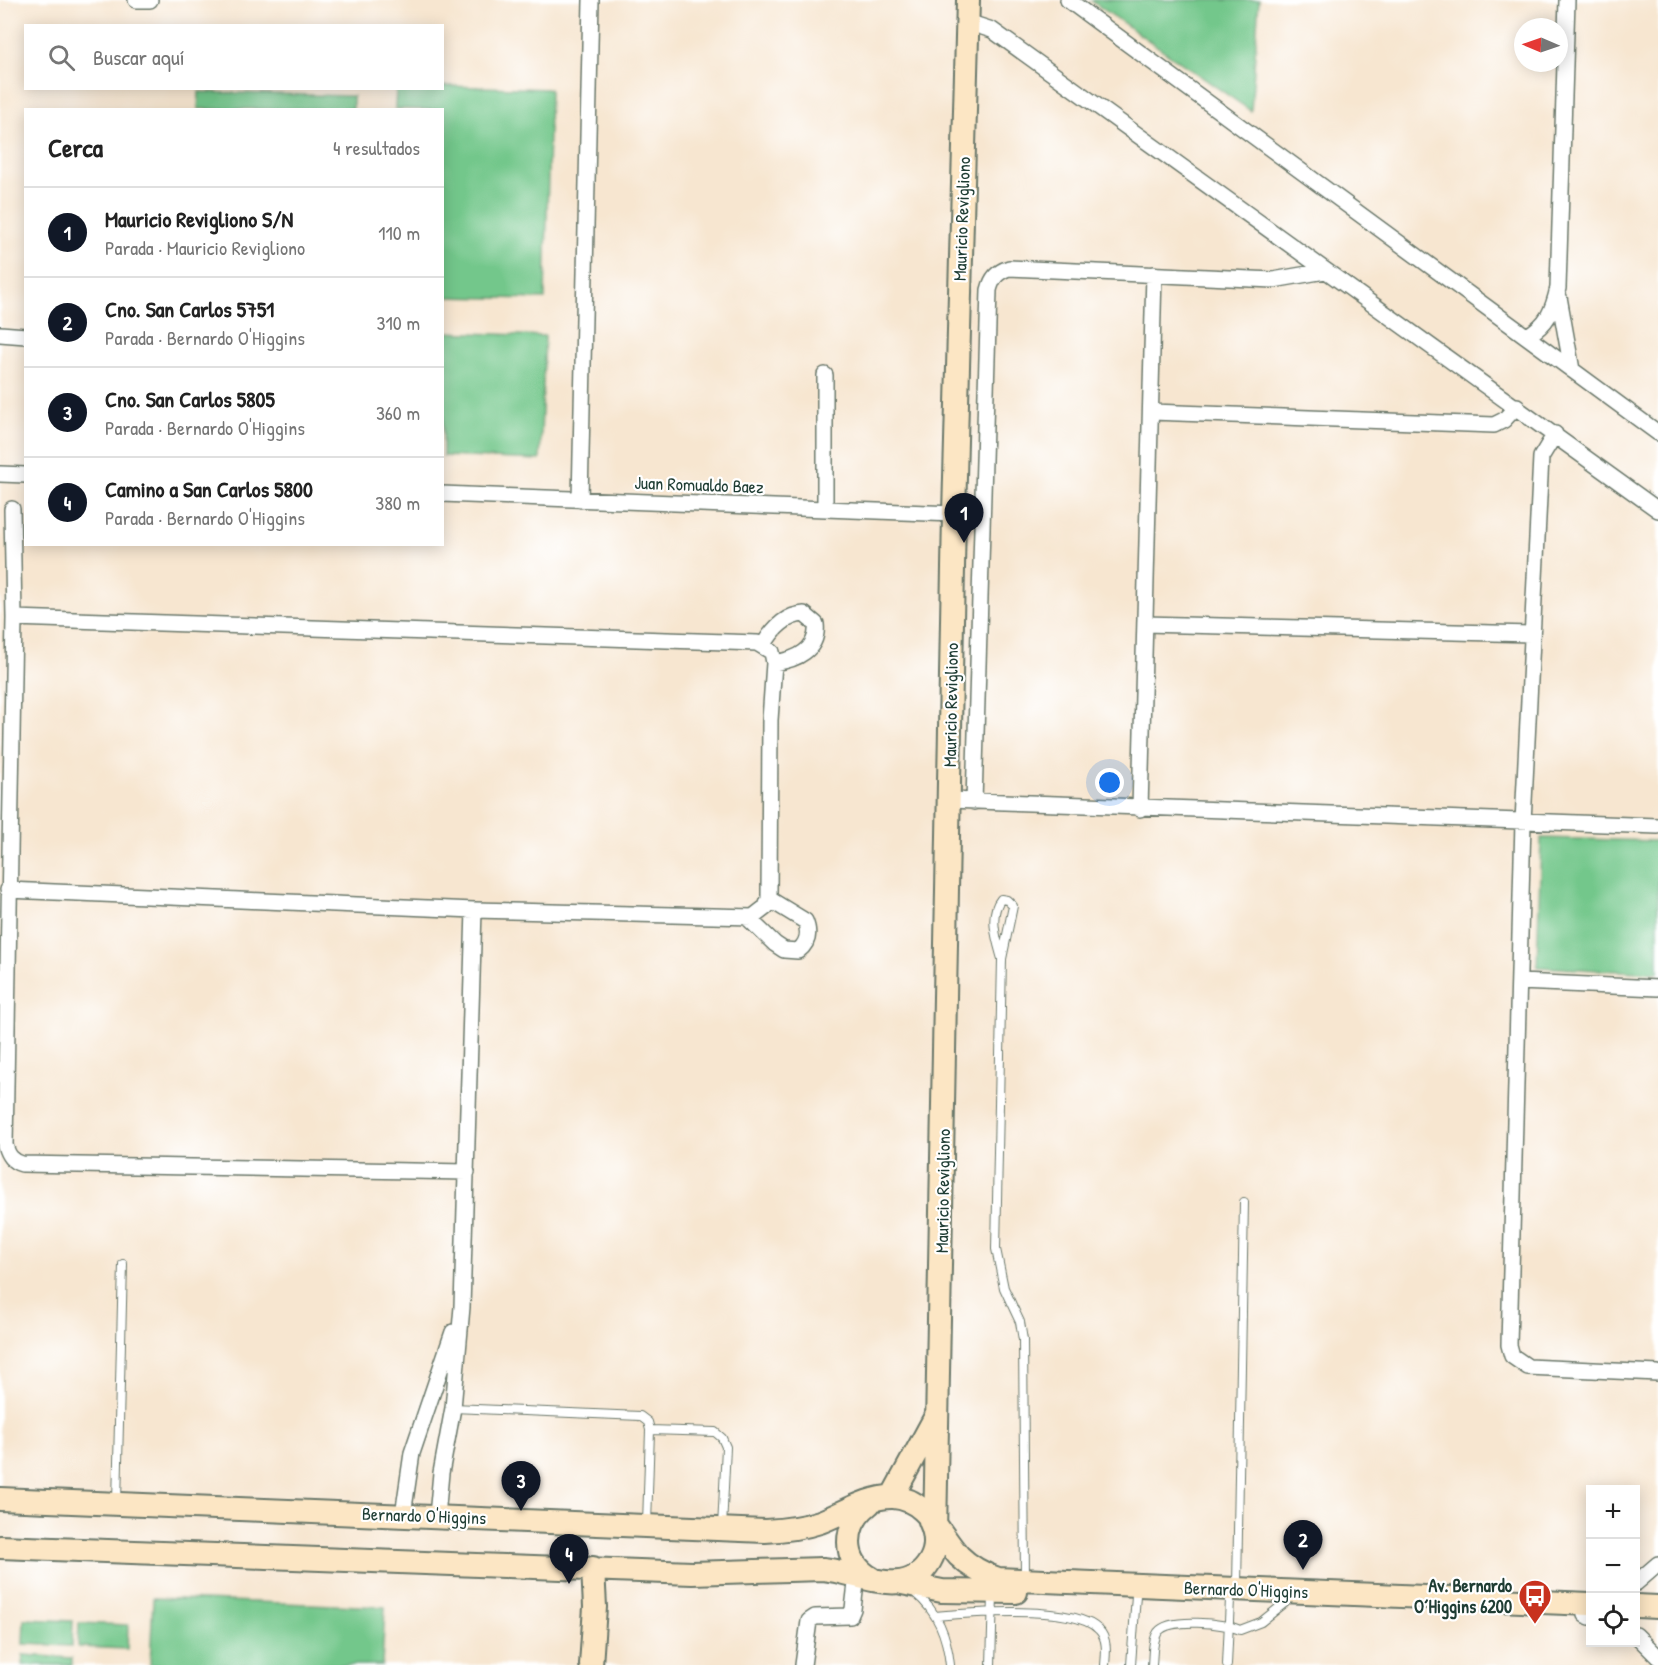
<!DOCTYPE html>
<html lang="es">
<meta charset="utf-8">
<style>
body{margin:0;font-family:"Patrick Hand",sans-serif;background:#f6f6f6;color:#222}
.controls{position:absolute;right:18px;bottom:18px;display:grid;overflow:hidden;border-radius:0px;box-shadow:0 3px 15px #0003}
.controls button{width:54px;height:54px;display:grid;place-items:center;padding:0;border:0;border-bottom:2px solid #e0e0e0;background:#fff;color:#222;font:30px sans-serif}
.compass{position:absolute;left:1514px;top:18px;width:54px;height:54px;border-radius:50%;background:#fff;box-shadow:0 3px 15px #0003;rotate:272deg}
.you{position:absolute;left:1110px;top:783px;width:21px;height:21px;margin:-15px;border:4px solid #fff;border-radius:50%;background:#1a73e8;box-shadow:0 0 0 9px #1a73e833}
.badge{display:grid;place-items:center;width:39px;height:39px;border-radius:50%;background:#111827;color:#fff;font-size:20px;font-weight:700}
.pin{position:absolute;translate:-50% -50px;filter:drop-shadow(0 2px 3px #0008)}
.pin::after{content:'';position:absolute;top:32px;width:21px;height:18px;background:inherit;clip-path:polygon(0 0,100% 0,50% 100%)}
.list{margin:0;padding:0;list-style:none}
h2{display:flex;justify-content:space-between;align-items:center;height:78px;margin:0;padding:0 24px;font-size:26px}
h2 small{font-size:20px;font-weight:400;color:#767676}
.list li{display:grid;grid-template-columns:39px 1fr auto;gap:18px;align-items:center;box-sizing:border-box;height:90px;padding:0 24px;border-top:2px solid #e0e0e0}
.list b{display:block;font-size:22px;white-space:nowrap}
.list p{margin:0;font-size:20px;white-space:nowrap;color:#767676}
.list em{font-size:20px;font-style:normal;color:#767676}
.icon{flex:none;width:33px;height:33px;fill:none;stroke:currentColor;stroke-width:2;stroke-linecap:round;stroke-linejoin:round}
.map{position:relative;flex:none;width:1658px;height:1665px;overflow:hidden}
.search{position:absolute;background:#fff;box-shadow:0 3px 15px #0003;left:24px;top:24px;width:420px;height:66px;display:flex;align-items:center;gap:15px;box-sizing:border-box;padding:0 21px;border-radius:0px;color:#767676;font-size:22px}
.panel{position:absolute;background:#fff;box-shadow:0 3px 15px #0003;left:24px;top:108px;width:420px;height:438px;border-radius:0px}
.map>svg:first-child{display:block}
</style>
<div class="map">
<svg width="1658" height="1665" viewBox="0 0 1658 1665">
<rect width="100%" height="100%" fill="#fff"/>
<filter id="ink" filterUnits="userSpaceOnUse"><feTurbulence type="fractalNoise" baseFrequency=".0167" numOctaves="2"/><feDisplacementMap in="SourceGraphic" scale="12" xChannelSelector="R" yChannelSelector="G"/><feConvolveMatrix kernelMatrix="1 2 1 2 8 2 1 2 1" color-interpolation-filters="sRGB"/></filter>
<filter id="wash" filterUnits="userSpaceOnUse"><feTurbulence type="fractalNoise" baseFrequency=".008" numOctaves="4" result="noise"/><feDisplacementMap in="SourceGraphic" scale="24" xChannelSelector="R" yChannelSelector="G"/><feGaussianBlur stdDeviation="1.35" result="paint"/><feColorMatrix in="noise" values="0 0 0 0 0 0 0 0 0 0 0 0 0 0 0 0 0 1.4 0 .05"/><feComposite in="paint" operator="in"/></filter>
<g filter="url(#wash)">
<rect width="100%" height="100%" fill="#f7e6d0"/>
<path fill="#73c78b" stroke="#498260" stroke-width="1.5" d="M1090,0H1259L1251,111Z
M443,86L550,89L545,299L443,297L442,110L395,109L396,89L442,88Z
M199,92L353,96V109H198Z
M443,332L545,336L540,460L443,456Z
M1541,838L1658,841V973L1537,967Z
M153,1598L385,1607L382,1665H150Z
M24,1619L73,1621L72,1646L23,1644Z
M79,1623L128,1625L127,1649L78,1647Z
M23,1655L72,1658V1665H22Z"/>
</g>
<g filter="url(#ink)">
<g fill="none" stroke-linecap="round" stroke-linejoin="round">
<g stroke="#6b786b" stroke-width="10">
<path id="service" d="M1002,959C997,941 988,915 1001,899L1007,900L1013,906L1002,959L996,1249L1004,1288L1020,1322L1023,1340L1025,1577
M453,1408L640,1416L648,1422L650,1430L647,1524
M650,1430L715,1432L722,1438L726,1447L722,1528
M117,1502L123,1264
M1237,1586L1244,1202
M915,1593C938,1612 947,1636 950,1665
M935,1616C970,1613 1076,1604 1099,1630C1108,1639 1106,1653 1105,1665
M991,1665L993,1595
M1131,1665L1136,1595
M1152,1665C1153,1655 1152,1641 1158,1632C1169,1617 1225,1623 1240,1630L1261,1622L1286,1602
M1227,1665L1230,1599"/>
</g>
<g stroke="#6b786b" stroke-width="18">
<path id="minor" d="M136,0H150
M1068,0L1658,433
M967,22L992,30L1658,510
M1559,297L1572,370
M0,334L26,336
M1527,336C1548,324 1553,310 1558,288L1567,0
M825,375V509
M1152,412L1494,425L1504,420L1517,406
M1555,434L1541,457L1523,822L1509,1345L1512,1356L1528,1367L1658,1373
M0,474L26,475
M442,494L954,514
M580,500L591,0
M12,509L14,618L5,1145C8,1156 12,1161 22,1164L467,1172
M1145,624L1531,634
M763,646C772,630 785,615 804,614L816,624C819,650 796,660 774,663
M949,800L1658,826
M974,802L989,290C992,278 997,272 1009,268L1273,280L1325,271
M1140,809L1154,274
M8,890L474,910L753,917L766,907L769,899L770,720L774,663L772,652L757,643L14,618
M747,917L775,944L784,950L798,951C808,943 810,933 805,921L769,899
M1519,982L1658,988
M403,1515L412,1453L453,1332
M437,1516L441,1473L453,1408L462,1307L474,910
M1636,1583L1658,1564
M1585,1615L1590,1617
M1636,1635L1658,1657
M803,1665L809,1621L815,1617L850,1616L853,1609L857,1575"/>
</g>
<g stroke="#6b786b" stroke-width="26">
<path id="secondary" d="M892,1497L936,1416
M0,1499L765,1531C783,1530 802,1528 820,1522C842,1514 869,1496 893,1497C927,1499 939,1534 959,1556C970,1567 983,1574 998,1579L1590,1604
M869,1504C843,1524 841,1561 871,1578
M935,1534L954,514L968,0
M0,1547L692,1573L823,1569C858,1572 907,1602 930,1561C937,1549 936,1534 930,1521
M902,1583L942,1591L1016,1592
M1636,1606L1658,1607
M591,1665L595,1607L593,1568"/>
</g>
<use href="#service" stroke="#fff" stroke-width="8"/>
<use href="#minor" stroke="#fff" stroke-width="15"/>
<use href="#secondary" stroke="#fce6c4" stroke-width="22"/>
</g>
</g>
<defs>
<g id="bus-pin" transform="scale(1.725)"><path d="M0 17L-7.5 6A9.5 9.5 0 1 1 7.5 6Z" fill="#c8321e" stroke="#fff"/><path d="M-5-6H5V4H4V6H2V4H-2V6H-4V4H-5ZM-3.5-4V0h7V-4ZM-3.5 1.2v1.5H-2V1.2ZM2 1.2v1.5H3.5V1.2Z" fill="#fff"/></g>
</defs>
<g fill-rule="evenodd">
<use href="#bus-pin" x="1535" y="1596"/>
</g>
<g text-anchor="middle" stroke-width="4.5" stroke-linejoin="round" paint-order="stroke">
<g font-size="18" fill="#1f3d34" stroke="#fff">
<text transform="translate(962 219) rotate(-88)" y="6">Mauricio Revigliono</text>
<text transform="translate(699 485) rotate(2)" y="6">Juan Romualdo Baez</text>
<text transform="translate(951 705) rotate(-89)" y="6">Mauricio Revigliono</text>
<text transform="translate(943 1191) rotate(-89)" y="6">Mauricio Revigliono</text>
<text transform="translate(424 1516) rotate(2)" y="6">Bernardo O'Higgins</text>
<text transform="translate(1246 1590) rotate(2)" y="6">Bernardo O'Higgins</text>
</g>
<g font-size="18" font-weight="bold" fill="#1f3d34" stroke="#fff" text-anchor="end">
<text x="1512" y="1592">Av. Bernardo<tspan x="1512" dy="21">O´Higgins 6200</tspan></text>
</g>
</g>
</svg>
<div class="controls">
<button>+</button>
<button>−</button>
<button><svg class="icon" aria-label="locate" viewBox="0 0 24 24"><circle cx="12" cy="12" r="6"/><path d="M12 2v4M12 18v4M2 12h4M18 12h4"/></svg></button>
</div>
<svg class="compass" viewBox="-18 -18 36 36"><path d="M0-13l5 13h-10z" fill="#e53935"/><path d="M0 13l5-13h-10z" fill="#767676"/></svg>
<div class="you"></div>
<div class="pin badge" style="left:964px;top:543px">1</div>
<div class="pin badge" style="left:1303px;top:1570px">2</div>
<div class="pin badge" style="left:521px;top:1511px">3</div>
<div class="pin badge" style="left:569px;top:1584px">4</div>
<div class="search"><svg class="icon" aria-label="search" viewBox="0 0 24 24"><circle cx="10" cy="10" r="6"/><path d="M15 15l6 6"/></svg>Buscar aquí</div>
<section class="panel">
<h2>Cerca<small>4 resultados</small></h2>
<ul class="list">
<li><span class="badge">1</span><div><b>Mauricio Revigliono S/N</b><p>Parada · Mauricio Revigliono</p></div><em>110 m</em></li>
<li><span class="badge">2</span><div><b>Cno. San Carlos 5751</b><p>Parada · Bernardo O'Higgins</p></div><em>310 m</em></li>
<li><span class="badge">3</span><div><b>Cno. San Carlos 5805</b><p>Parada · Bernardo O'Higgins</p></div><em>360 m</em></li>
<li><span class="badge">4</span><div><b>Camino a San Carlos 5800</b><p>Parada · Bernardo O'Higgins</p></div><em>380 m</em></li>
</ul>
</section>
</div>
